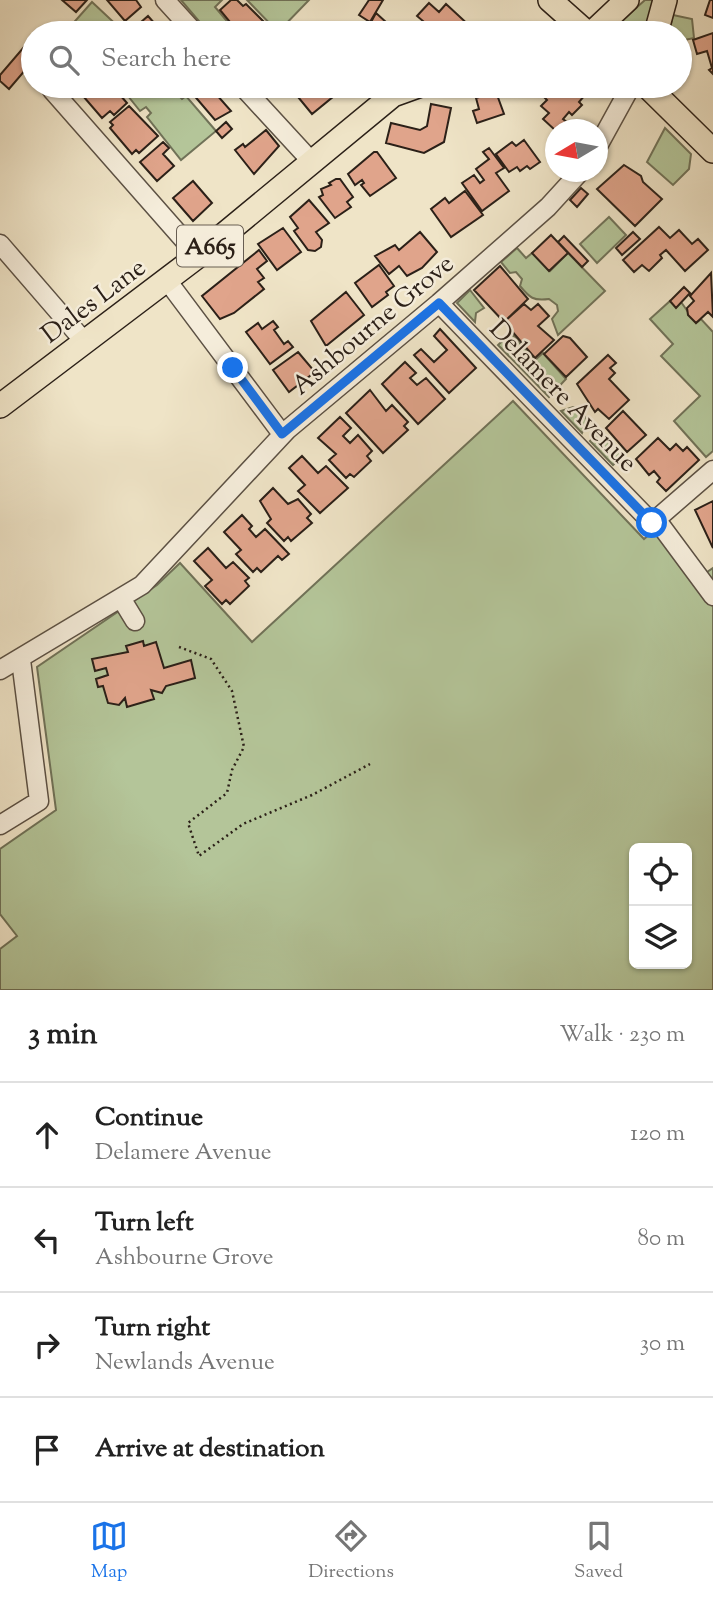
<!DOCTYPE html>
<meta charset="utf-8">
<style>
body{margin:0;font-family:"Sorts Mill Goudy",serif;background:#f6f6f6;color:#222}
.controls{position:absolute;right:21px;bottom:21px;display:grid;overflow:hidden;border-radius:10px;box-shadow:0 2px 5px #0004}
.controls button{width:63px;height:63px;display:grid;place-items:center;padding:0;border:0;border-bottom:2px solid #e0e0e0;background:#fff;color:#222;font:35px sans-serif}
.compass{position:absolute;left:545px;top:119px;width:63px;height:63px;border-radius:50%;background:#fff;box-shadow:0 2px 5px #0004;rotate:260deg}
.stop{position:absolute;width:21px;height:21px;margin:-16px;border:5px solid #1a73e8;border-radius:50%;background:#fff}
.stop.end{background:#1a73e8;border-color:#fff;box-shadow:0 2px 7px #0008}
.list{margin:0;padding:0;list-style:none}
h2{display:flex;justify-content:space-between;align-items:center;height:91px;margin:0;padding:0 28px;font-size:30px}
h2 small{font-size:23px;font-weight:400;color:#767676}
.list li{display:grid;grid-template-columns:46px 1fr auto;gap:21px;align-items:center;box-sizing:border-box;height:105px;padding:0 28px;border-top:2px solid #e0e0e0}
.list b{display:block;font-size:26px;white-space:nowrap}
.list p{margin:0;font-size:23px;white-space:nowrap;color:#767676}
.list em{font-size:23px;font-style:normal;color:#767676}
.icon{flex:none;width:38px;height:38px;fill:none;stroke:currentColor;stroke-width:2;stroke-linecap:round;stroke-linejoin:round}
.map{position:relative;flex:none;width:713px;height:990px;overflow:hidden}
.search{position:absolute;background:#fff;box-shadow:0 2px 5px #0004;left:21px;right:21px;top:21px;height:77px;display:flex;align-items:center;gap:18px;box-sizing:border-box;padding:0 24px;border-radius:38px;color:#767676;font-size:26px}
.sheet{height:511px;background:#fff}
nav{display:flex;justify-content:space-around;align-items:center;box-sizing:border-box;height:98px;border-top:2px solid #e0e0e0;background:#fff;font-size:19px;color:#767676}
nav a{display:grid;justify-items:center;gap:4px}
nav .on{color:#1a73e8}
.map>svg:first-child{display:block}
</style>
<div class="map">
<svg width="713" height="990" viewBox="0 0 713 990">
<rect width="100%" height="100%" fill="#efe4c7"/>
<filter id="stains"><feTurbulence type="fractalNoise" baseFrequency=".00286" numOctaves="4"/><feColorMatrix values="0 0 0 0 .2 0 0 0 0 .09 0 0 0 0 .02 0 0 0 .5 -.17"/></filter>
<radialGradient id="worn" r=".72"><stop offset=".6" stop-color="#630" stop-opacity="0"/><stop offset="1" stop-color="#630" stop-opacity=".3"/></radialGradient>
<path fill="#b4c599" stroke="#707258" stroke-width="2" fill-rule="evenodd" d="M181,0H222L215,7L237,33H209Z
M247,0H309L278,32Z
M645,0H654L645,33H615L617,25Z
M92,2L123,31L71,33L68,29Z
M673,15L692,19L694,38L680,41V33H669Z
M120,86H169L182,99L186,96L216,131L181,160L147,117L151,113L146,107L140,111Z
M665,128L691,154L689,169L673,185L647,162Z
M609,217L626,235L597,263L580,244Z
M517,248L526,258L532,253L550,271L568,253L605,291L558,335L552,319L558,311L557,305L549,299C533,301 530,298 520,286L522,279L516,272L510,273L501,262Z
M470,290L484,308L476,313L475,322L457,303Z
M670,301L676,307L681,302L696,323L701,319L713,332V451L706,457L674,421L700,396L661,356L673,344L650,319Z
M511,333L535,360L543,353L566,379L549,397L498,345Z
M513,401L644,539L666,520L707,572L713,568V990H0V949L17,936L0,914V849L56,810L37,667L157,585L180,563L252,642ZM634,848H687V964H634Z
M573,407L582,411L587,420L582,433L561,411Z
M600,431L623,455L613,465L590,441Z"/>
<path fill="#e0a48b" stroke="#2b2018" stroke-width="2" d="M62,0H87L76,12Z
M107,0H136L141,7L125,21Z
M231,0H237L243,6L246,4L273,31L239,33L220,10Z
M369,0H383L370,22L359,15Z
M710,0H713V18L705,15Z
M429,3L439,12L446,4L472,28L468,33H437L417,16Z
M376,13L398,33H365Z
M148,16L163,33H134L132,30Z
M713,33V74L709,70L712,68L707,51L697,54L693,40Z
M30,40L33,43V61L9,89L0,81V75Z
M80,86H104L108,91L113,87L127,103L114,115L110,111L102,118L77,89Z
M200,86H209L231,111L215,120L192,93Z
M289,86H318L321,90L326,86L334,96L312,114Z
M549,86H576L585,95L579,102L582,105L572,115L569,112L563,119L568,123L556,131L543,119L549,113L541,106L547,100L541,94Z
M496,92L504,114L477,123L473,111L479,109L476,98Z
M431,104L451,108L444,142L424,153L386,143L391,123L420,130L427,126Z
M129,106L158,136L139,153L136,150L132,154L110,128L113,125L110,122Z
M226,122L232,129L222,138L216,131Z
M266,130L279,146L254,174L235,150L243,144L245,147Z
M524,140L540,162L530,169L527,166L520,171L517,167L509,172L496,154L512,142L516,146Z
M163,142L169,148L163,154L174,166L157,181L140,162Z
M489,148L504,168L496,173L509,191L482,211L462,183L474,175L480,183L484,180L476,169L489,159L483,152Z
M374,152H377L396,178L370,196L361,185L364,183L362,180L355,185L348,174Z
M624,165L641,176L643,182L662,199L635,226L597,189Z
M336,179H340L353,197L347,202L351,207L335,218L319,197L323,195L321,189L331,185L329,183Z
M193,181L212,203L193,221L173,198Z
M581,188L588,194L577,207L570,200Z
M465,191L483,215L451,237L431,209L445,198L449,203Z
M309,200L329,223L316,232L322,240L321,247L315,251L308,250L294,231L298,228L290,217Z
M659,227L670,238L679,230L692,244L698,239L708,250L685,271L666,250L660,255L662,258L649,271L642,265L634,272L623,260Z
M283,228L301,252L277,270L258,244Z
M420,232L437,252L422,268L407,276L399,266L389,274L375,256L395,245L399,250Z
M633,232L640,239L622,255L616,248Z
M551,235L568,253L549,271L532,253Z
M564,236L588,261L582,267L558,242Z
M259,250L267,261L257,269L264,278L258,282L264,289L234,313L220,319L202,296Z
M379,265L394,286L386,292L388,295L372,307L355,283Z
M500,266L528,299L504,322L474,290Z
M711,273L713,317L708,312L696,323L688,315L687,308L694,301L690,296Z
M684,287L690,293L676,308L670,301Z
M346,292L364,315L326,346L311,321Z
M524,304L531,310L538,304L549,316L538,326L554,340L535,358L504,322Z
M273,321L278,327L274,330L284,344L288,341L293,347L270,364L246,332L258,323L262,329Z
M440,329L476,368L449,393L414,355L421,349L434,362L447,350L434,336Z
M563,336L570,338L587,357L566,377L544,354Z
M298,352L315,372L289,392L273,370Z
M608,355L616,363L610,368L615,373L609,379L629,400L609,419L598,409L595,412L577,384Z
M405,362L416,373L410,378L417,385L426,378L445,399L418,424L382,384Z
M370,390L386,411L392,405L408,422L404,426L408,430L383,453L346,413Z
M623,411L646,435L627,452L606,428Z
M340,417L351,428L343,436L350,443L358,435L372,451L367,456L371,461L354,477L350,474L346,478L329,460L336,454L318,438Z
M658,438L670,450L676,444L683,451L687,447L699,460L666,491L657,482L660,478L654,471L649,475L636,459Z
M302,456L318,473L326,466L348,488L320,513L298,491L305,485L289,468Z
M273,488L288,504L298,499L311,514L307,518L312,523L291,541L288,537L284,541L267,523L271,519L260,501Z
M713,501V548L695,510Z
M242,515L252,526L249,529L256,537L265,529L289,554L282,560L278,556L261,572L257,568L253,572L236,554L241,550L224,532Z
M208,548L226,568L233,562L249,578L245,581L249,586L230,604L226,600L222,604L205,586L212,580L194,561Z
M143,641L144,646L156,642L164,668L191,660L195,678L166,686L162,693L151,690L154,699L127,707L125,698L119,705L108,703L103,686L98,687L96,679L108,675L106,668L95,671L92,659L128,652L126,646Z"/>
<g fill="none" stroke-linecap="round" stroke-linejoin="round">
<g stroke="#5c5144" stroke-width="21">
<path id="minor" d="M165,0L195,33
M242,86L312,162
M52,90L198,256
M598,146L631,86
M0,244L83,340
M166,279L282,434
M439,303L652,523L713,470
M656,519L713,596
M121,598L135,621
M0,670L142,585L287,430L439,303L548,207L580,172
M0,825L39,801L21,660"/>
</g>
<g stroke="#2b2018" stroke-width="26">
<path id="major" d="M550,0L587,33
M592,33L627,0
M656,33L665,0
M647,86L713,151
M0,406L198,256L393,95L418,86"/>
</g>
<path stroke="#2b2018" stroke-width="2.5" stroke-dasharray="2 3.5" stroke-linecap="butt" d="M179,647L211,659L232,691L244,747L232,770L227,793L188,823L199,856L243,824L312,795L370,764"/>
<use href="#minor" stroke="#f5eddb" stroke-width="18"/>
<use href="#major" stroke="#efe4c7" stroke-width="23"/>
</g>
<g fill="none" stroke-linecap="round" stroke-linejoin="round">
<path stroke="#1a73e8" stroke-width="9" d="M233,368L282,434L439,303L652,523"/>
</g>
<g text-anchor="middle" stroke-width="5" stroke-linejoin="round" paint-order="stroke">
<rect fill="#f5eddb" stroke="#685e52" stroke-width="2" x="177" y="225.5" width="66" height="41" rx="5"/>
<g font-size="24" font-weight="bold" fill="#2b2018">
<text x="210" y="254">A665</text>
</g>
<g font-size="26" fill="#2b2018" stroke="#f5eddb">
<text transform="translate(93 300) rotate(-37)" y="9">Dales Lane</text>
<text transform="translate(372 324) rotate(-40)" y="9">Ashbourne Grove</text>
<text transform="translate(564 395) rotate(46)" y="9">Delamere Avenue</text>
</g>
</g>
<rect width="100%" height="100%" filter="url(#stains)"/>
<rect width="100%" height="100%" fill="url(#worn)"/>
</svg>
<div class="controls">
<button><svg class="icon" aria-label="locate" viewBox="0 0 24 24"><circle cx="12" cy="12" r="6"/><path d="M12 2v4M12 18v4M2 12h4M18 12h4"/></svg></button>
<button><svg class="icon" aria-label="layers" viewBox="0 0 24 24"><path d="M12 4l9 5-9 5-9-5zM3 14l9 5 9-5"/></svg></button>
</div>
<svg class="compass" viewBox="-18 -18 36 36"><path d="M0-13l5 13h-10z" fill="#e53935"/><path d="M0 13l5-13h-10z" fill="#767676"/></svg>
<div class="stop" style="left:652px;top:523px"></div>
<div class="stop end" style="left:233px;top:368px"></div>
<div class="search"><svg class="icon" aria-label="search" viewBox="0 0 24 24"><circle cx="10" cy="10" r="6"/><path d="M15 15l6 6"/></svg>Search here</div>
</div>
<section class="sheet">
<h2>3 min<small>Walk · 230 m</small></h2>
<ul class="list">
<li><svg class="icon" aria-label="ahead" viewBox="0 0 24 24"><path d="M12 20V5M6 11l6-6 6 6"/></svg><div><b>Continue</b><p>Delamere Avenue</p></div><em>120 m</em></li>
<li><svg class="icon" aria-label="left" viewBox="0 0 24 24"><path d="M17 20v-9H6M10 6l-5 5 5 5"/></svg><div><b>Turn left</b><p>Ashbourne Grove</p></div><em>80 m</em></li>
<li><svg class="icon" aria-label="right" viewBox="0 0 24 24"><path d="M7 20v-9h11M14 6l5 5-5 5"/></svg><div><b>Turn right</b><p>Newlands Avenue</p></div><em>30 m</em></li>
<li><svg class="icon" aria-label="arrive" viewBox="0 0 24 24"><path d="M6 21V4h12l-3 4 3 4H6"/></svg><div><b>Arrive at destination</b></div></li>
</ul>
</section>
<nav>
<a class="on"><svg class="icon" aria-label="map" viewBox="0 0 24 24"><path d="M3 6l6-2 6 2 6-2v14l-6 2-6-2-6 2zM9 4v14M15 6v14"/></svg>Map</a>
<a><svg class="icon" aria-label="directions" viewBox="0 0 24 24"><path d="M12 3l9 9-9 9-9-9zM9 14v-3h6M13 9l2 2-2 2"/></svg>Directions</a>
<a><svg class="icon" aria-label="saved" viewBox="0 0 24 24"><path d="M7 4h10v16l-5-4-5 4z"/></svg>Saved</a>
</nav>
